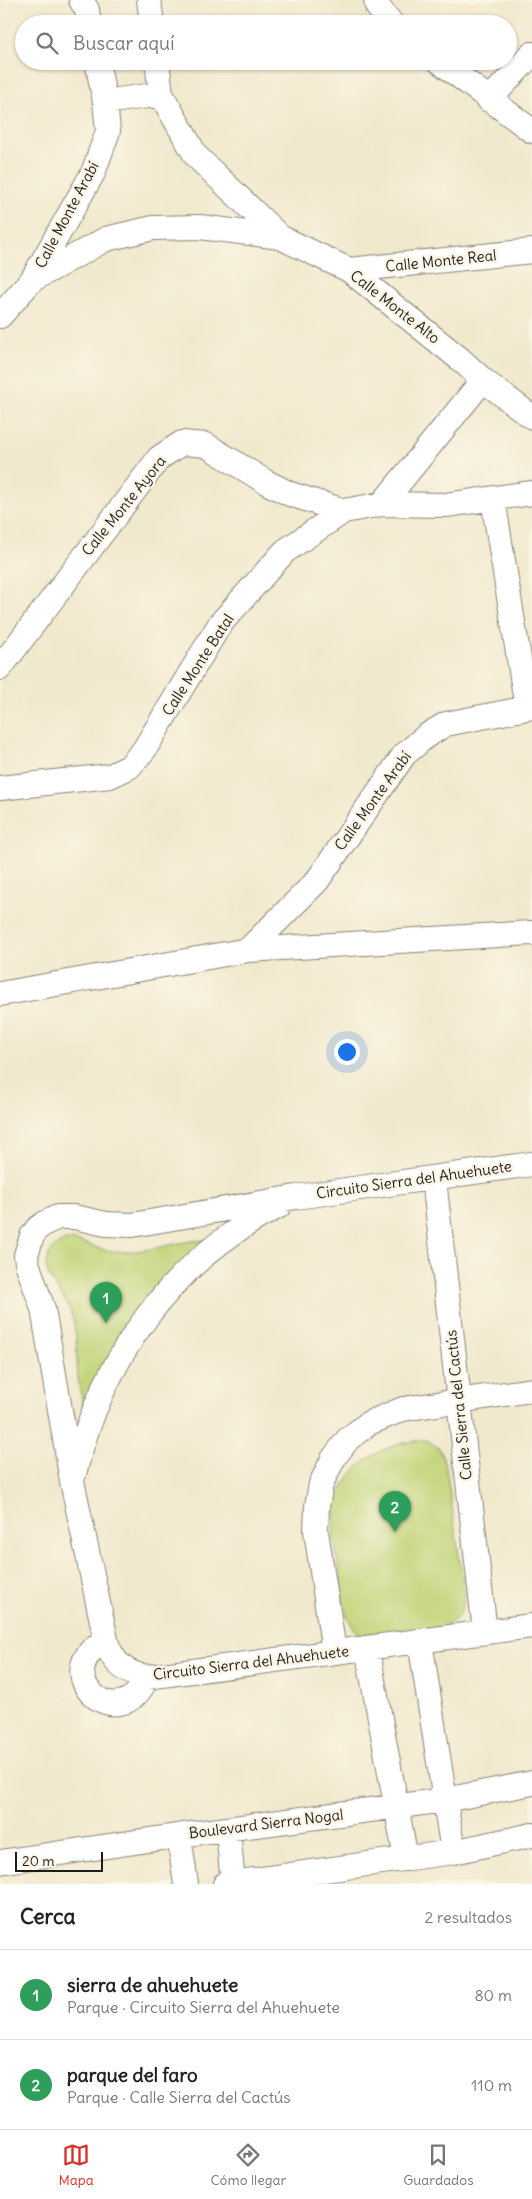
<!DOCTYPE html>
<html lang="es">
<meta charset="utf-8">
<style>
body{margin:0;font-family:Delius,sans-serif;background:#f6f6f6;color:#222}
.scale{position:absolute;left:15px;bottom:12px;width:88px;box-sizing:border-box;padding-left:5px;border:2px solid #1c1c1c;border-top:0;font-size:14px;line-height:18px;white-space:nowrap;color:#1c1c1c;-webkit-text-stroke:4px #fcf5e5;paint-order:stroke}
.you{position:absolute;left:346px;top:1051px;width:18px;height:18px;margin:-12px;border:4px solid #fff;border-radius:50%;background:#1a73e8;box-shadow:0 0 0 8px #1a73e833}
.badge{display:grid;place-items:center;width:32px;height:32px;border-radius:50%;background:#d93025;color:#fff;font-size:16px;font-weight:700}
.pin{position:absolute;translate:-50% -41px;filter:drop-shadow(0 1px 2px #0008)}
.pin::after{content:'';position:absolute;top:26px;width:18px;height:15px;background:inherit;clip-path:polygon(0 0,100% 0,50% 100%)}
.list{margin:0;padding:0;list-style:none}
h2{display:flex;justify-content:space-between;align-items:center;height:65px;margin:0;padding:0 20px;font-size:21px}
h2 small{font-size:16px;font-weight:400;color:#767676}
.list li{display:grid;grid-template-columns:32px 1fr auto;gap:15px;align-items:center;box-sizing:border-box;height:90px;padding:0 20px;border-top:1px solid #e0e0e0}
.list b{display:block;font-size:19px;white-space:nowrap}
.list p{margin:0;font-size:16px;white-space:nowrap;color:#767676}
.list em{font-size:16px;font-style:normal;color:#767676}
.icon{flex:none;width:28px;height:28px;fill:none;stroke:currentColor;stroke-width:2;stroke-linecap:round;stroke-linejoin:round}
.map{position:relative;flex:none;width:532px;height:1884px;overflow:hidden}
.search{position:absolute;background:#fff;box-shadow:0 1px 4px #0004;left:15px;right:15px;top:15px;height:55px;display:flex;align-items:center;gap:12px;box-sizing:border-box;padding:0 18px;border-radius:28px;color:#767676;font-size:19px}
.sheet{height:245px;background:#fff}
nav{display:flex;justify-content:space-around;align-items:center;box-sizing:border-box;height:70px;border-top:1px solid #e0e0e0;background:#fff;font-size:14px;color:#767676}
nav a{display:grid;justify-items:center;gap:2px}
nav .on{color:#d93025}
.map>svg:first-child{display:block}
</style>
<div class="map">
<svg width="532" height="1884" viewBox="0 0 532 1884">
<rect width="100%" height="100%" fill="#fcf5e5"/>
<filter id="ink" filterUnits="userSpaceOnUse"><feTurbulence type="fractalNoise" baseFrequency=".02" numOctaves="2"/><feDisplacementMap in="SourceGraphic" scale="10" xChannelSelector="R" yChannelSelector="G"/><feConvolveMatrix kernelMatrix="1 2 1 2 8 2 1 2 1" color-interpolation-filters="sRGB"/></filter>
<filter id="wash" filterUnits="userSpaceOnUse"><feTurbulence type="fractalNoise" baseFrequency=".0096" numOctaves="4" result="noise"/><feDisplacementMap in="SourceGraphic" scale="20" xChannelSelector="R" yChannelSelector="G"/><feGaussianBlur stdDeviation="1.12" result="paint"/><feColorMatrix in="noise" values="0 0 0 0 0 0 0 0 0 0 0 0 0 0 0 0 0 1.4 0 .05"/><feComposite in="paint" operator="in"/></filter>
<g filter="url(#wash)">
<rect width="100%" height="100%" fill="#f1e9cd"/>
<path fill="#c1d478" stroke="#6e784a" d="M219,1239L84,1411C82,1396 77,1380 77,1365C76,1347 77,1331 71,1313C66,1298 46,1278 46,1266C46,1255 54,1244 65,1241C79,1238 92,1248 106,1250C133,1255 158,1247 185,1242C196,1240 208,1240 219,1239Z
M427,1440L440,1449L446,1468L465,1596C463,1613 457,1621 441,1629L363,1637C343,1622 343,1599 340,1575C337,1556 332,1534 334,1515C340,1468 383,1441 427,1440Z"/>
</g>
<g filter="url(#ink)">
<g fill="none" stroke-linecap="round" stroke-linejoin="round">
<g stroke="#868274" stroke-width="26">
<path id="minor" d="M81,0L87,10L89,24
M149,0L152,24
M376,0L377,6L392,24
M157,61L161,94L196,156L280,237L349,270L460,359L483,380L532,417
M439,61L532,131
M489,100L532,54
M105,102L161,94
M349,270L532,251
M32,280L93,173L108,131L105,102L97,61
M0,316L32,280L106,239L153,228L200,227L280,237
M493,499L527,708
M382,504L483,380
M0,668L159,458L182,443L206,445L266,482L290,494L344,511
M0,788L110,776L129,767L144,750L220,624L285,551L344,511L382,504L446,505L532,493
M248,950L317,881L404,755L426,736L446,724L532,707
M0,994L248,950L532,933
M532,1164L296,1197L132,1225L106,1224L74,1217H58L45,1223L38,1228L32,1236L26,1255L27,1263L43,1309L72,1481L106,1640C111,1661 125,1674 147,1677L532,1626
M434,1179L485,1632
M74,1474C102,1359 172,1259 279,1206
M106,1640C44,1673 120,1741 147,1677
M420,1641L453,1852
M367,1648L406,1859
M334,1652L316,1531L317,1506L321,1484L333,1459L348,1439L369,1423L403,1409L532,1390
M228,1829L233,1884
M179,1836L186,1884
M0,1862L203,1832L445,1800L532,1783
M225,1884L453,1852L532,1835"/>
</g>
<use href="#minor" stroke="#fff" stroke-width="24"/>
</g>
</g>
<g text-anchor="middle" stroke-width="5" stroke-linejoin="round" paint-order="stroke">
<g font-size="15" fill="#1c1c1c" stroke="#fcf5e5">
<text transform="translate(67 215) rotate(-62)" y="5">Calle Monte Arabí</text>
<text transform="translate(441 261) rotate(-6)" y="5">Calle Monte Real</text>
<text transform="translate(395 307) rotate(38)" y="5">Calle Monte Alto</text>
<text transform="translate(124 506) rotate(-51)" y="5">Calle Monte Ayora</text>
<text transform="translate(198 665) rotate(-57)" y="5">Calle Monte Batal</text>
<text transform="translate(373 801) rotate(-54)" y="5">Calle Monte Arabí</text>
<text transform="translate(414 1180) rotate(-8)" y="5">Circuito Sierra del Ahuehuete</text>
<text transform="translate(459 1405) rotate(-96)" y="5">Calle Sierra del Cactús</text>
<text transform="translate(251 1663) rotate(-7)" y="5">Circuito Sierra del Ahuehuete</text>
<text transform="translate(266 1824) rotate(-7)" y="5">Boulevard Sierra Nogal</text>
</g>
</g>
</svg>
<div class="scale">20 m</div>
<div class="you"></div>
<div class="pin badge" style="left:106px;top:1323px;background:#2e9e5b">1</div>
<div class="pin badge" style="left:395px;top:1532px;background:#2e9e5b">2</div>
<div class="search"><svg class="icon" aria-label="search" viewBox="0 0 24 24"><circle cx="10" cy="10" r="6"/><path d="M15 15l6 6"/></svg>Buscar aquí</div>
</div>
<section class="sheet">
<h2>Cerca<small>2 resultados</small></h2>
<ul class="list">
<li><span class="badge" style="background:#2e9e5b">1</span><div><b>sierra de ahuehuete</b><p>Parque · Circuito Sierra del Ahuehuete</p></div><em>80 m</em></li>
<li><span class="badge" style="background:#2e9e5b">2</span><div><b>parque del faro</b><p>Parque · Calle Sierra del Cactús</p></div><em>110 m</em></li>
</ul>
</section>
<nav>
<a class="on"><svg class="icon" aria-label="map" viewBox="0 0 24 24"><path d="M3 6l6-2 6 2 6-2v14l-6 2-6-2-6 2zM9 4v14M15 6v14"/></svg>Mapa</a>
<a><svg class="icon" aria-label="directions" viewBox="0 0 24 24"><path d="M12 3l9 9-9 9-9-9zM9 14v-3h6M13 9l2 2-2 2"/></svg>Cómo llegar</a>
<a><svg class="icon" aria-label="saved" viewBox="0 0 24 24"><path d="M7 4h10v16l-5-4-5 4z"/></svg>Guardados</a>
</nav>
